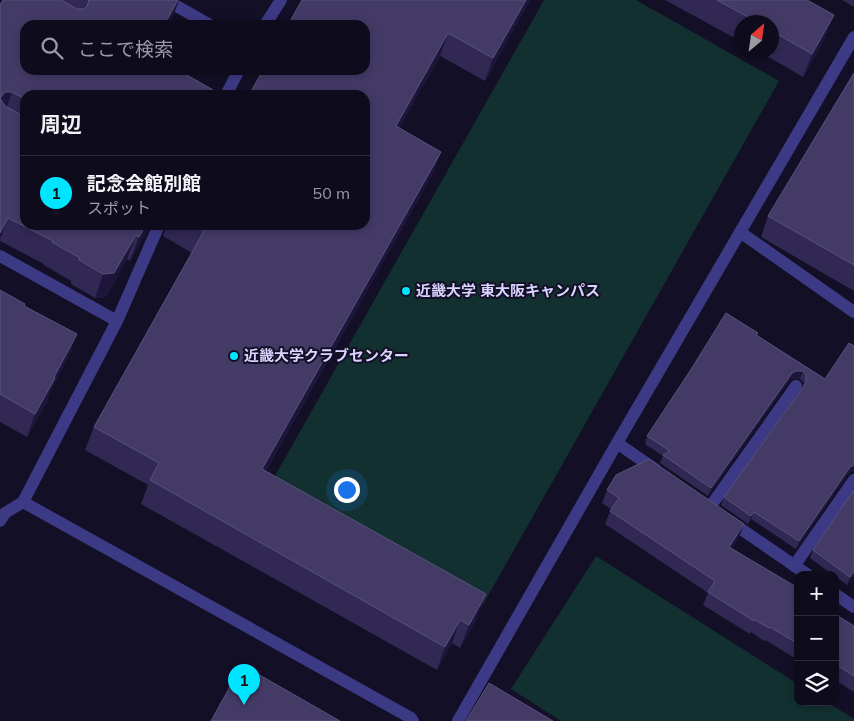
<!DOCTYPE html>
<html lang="ja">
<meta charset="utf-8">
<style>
body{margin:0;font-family:Mulish,"Noto Sans JP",sans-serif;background:#1c1929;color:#f1f3f6}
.controls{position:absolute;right:15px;bottom:15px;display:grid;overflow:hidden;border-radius:10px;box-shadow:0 2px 8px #0003}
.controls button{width:45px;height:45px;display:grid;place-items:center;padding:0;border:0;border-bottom:1px solid #2e2b3b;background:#0e0b1c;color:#f1f3f6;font:25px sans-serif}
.compass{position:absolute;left:734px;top:15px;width:45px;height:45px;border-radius:50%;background:#0e0b1c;box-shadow:0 2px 8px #0003;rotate:29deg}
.you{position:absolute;left:346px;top:489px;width:18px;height:18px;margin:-12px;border:4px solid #fff;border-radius:50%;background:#1a73e8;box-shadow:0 0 0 8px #1a73e833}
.badge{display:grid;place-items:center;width:32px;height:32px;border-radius:50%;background:#00e5ff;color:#111;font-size:16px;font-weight:700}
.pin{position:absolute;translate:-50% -41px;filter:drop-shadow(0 1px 2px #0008)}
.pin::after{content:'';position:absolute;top:26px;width:18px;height:15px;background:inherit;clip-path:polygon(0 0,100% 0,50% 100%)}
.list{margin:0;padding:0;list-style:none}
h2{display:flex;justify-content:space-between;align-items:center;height:65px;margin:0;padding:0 20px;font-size:21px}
h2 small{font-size:16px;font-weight:400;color:#9b9ba3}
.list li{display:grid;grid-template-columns:32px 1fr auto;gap:15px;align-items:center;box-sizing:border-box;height:75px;padding:0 20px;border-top:1px solid #2e2b3b}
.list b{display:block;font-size:19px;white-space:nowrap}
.list p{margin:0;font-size:16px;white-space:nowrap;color:#9b9ba3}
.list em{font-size:16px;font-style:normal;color:#9b9ba3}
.icon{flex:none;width:28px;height:28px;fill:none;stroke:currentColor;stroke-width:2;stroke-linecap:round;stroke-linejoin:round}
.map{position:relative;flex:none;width:854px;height:721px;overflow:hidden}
.search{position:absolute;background:#0e0b1c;box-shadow:0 2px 8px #0003;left:20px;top:20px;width:350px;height:55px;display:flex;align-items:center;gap:12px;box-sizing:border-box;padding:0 18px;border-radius:15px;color:#9b9ba3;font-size:19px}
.panel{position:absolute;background:#0e0b1c;box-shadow:0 2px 8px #0003;left:20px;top:90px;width:350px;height:140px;border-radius:15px}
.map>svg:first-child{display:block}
</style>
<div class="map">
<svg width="854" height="721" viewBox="0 0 854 721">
<rect width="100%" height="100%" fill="#130f26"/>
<path fill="#12302f" d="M544,0H636L779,81L480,610L267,490Z
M596,556L798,684V702H827L854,719V721H561L511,689Z"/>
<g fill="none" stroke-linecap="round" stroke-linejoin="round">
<path stroke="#3d3a85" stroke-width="12" d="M740,232L854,312
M710,507L796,386
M794,566L854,480"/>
<path stroke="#3d3a85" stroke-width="12" d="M166,0L210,25
M265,25L281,0
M226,95L239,70
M0,256L117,321
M617,443L656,470
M23,502L117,321L159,225
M728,520L808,575
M0,521L5,513L23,502L411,718L413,721
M835,594L854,607
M458,721L617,443L854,37"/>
</g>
<path fill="#312854" d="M3,0H179L173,16L25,95V225H150L130,261L127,259L106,297L95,298L71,284V281L44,265V264L0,241V5Z
M530,0L485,81L440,56L399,128L441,152L432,175L266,471L477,618L460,648L452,643L437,670L141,504L148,485L85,450L94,427L192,253L163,236L167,225H365V25Z
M665,0H807L825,38L803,77L760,52H772V22H742V42Z
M842,0H854V7Z
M854,73V291L761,237L768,216Z
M0,290L25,306L77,334L68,358L51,389L47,402L27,437L0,422Z
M758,333L757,335L825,379L851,472L847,475L796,549L751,519L748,524L721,505L724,497L803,386L804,383L800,379L793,378L789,381L708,496L660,463L663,456L645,444L647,436Z
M607,490L744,524L739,537L731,549L798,588V660L765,640L764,641L751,632L750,634L703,605L708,593L605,524L611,509L602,503Z
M854,490V577L853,576L847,585L835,576V575H833L810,558L813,550Z
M835,614L854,626V692L835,680Z"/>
<path fill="#1d163a" d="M178,0H179L173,16L168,25H164Z
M526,0H530L485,81L493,58Z
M834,15L825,38L803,77L812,54Z
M448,33L440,56L387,150L396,126Z
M5,92H12L4,115L0,99Z
M441,152L432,175L254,492L262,469Z
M8,218L0,240V233Z
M146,225H150L130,261L139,237Z
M136,235L127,259L106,297L95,298L103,274Z
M77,334L68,358L51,389L47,402L27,437L35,414Z
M796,371H803L800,379L793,378L789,381L708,496L711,488L792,373Z
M854,465V473L851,472L847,475L796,549L799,541L850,467Z
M754,512L751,519L748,524L751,516Z
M744,524L739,537L724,560L729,547Z
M854,571L853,576L847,585L850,577Z
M486,594L477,618L460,648L469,625Z
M460,620L452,643L437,670L445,647Z"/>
<path fill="#433a66" stroke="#5a527e" d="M3,0H61L77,9H84L87,6L89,1L88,0H178L164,25H25V70H178L222,95H25V99L12,92H5L0,98L5,106L25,117V225H146L139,237L136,235L114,273L103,274L79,260L80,258L52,242L53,241L8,218L0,233V5Z
M302,0H526L493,58L448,33L396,126L441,152L262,469L486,594L469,625L460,620L445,647L150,480L159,463L94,427L204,231L193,225H365V95H249L263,70H365V25H288Z
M717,0H807L834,15L812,54L772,31V22H757Z
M854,73V265L768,216Z
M0,290L25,304L24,306L77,334L54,377L55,378L35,414L0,394Z
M726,313L758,333L756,335L825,379L849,343L854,346V465L850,467L799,541L754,512L751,516L724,497L806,383V375L803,371H796L792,373L711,488L663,455L670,451L647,436L690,371Z
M649,459L744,524L729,547L798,588V644L770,627L769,628L755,620L754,621L708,592L715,581L610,511L619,498L607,490L616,475Z
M854,490V571L850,577L813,550Z
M835,614L854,626V676L835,664Z
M242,665L340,721H211Z
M489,683L553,721H466Z"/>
<g fill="#00e5ff" stroke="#130f26" stroke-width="2">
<circle cx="406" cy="291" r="5"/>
<circle cx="234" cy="356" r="5"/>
</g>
<g text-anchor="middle" stroke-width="4" stroke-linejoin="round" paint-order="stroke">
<g font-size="15" font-weight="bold" fill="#d9d4ff" stroke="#130f26" text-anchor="start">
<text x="416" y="296">近畿大学 東大阪キャンパス</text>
<text x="244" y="361">近畿大学クラブセンター</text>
</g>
</g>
</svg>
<div class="controls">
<button>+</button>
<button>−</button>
<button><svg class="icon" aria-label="layers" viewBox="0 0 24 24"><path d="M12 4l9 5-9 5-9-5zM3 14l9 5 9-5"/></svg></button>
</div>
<svg class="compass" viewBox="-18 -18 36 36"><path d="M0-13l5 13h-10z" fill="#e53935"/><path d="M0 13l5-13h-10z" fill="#9b9ba3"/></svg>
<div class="you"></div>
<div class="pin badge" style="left:244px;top:705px">1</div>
<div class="search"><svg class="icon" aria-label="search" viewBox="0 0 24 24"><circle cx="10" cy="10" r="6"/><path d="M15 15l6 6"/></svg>ここで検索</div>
<section class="panel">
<h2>周辺<small></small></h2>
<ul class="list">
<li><span class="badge">1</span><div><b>記念会館別館</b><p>スポット</p></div><em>50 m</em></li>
</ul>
</section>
</div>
